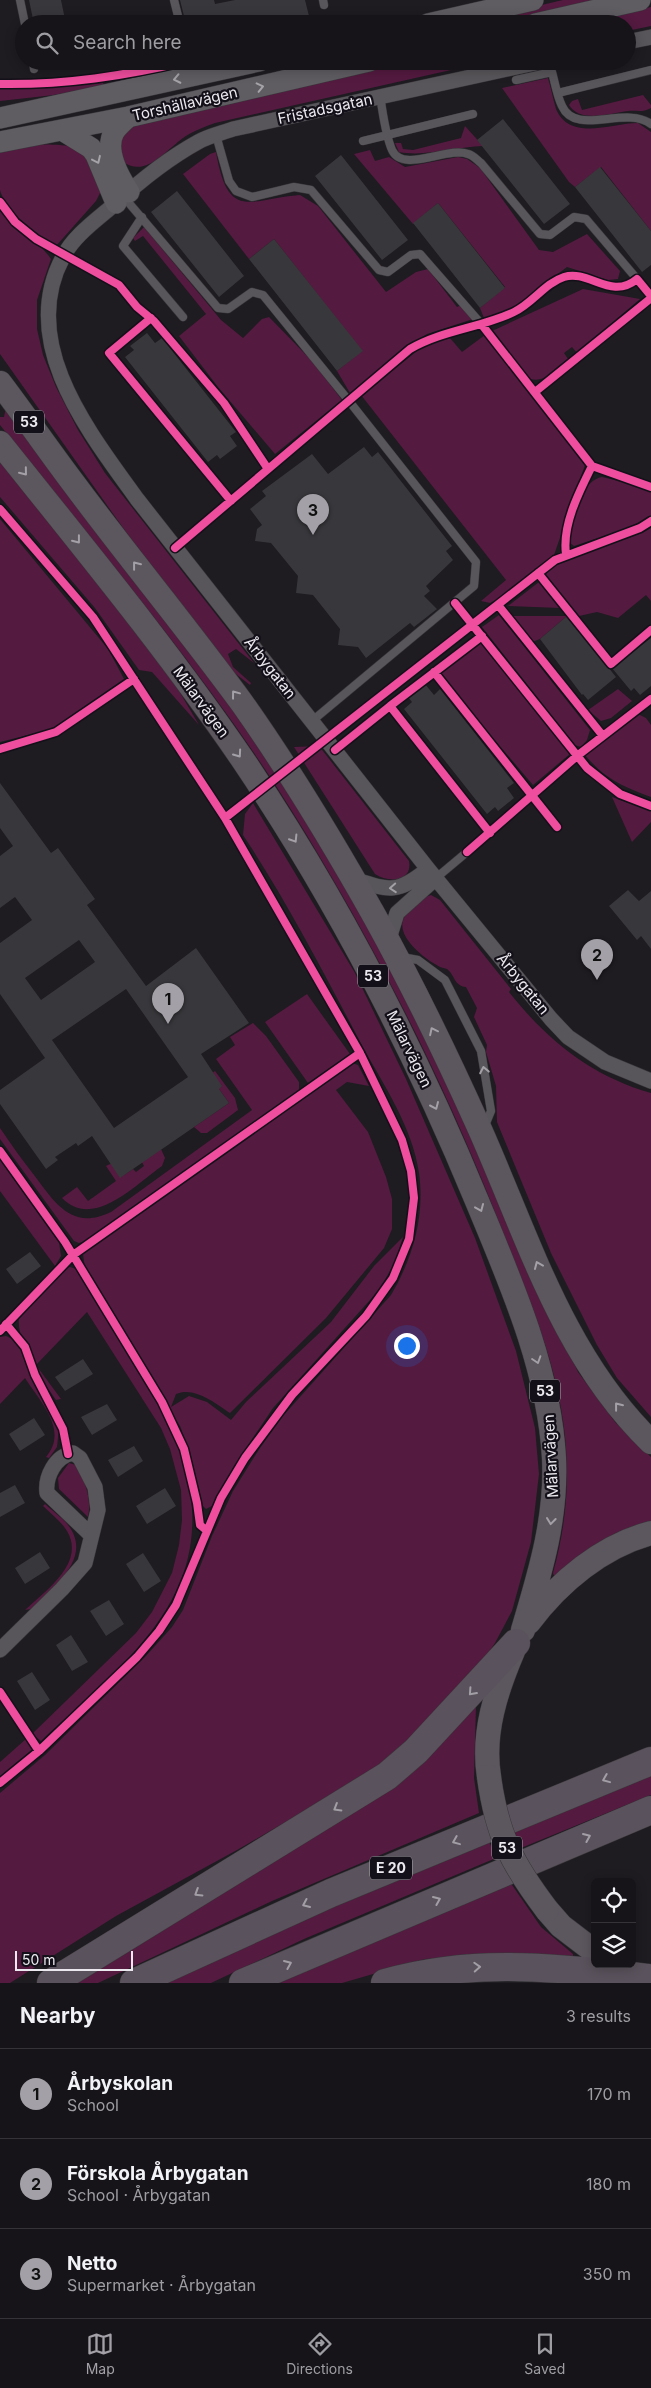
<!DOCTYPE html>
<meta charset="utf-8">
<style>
body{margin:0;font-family:Inter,sans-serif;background:#232126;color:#f1f3f6}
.controls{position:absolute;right:15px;bottom:15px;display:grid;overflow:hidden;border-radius:8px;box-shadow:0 2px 12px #0003}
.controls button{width:45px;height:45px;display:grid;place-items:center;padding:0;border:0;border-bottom:1px solid #353338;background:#161419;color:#f1f3f6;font:25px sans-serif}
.scale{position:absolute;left:15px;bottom:12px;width:118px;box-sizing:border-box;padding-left:5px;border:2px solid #ebe9ef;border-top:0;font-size:14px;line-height:18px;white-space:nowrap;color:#ebe9ef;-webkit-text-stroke:4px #141019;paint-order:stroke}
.you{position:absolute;left:406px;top:1345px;width:18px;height:18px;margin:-12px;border:4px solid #fff;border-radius:50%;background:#1a73e8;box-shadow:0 0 0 8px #1a73e833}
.badge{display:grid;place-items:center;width:32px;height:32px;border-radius:50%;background:#a3a1a7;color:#111;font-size:16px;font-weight:700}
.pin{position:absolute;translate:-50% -41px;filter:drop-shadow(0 1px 2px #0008)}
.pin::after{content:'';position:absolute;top:26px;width:18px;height:15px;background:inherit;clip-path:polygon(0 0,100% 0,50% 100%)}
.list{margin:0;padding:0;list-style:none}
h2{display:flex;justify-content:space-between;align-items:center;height:65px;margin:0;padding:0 20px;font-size:21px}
h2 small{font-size:16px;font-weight:400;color:#9e9ea2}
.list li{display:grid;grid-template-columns:32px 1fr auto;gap:15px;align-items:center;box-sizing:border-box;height:90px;padding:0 20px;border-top:1px solid #353338}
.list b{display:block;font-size:19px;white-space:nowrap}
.list p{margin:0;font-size:16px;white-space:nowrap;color:#9e9ea2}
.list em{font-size:16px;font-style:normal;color:#9e9ea2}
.icon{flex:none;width:28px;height:28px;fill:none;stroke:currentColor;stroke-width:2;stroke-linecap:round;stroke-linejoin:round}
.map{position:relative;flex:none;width:651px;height:1983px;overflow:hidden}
.search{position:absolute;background:#161419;box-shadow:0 2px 12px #0003;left:15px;right:15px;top:15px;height:55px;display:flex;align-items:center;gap:12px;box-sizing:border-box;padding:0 18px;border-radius:28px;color:#9e9ea2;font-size:19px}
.sheet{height:335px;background:#161419}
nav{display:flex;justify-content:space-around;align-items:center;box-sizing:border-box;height:70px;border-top:1px solid #353338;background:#161419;font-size:14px;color:#9e9ea2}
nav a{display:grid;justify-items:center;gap:2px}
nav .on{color:#a3a1a7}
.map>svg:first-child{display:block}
</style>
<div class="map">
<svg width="651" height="1983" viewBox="0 0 651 1983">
<rect width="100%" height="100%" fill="#1e1b21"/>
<path fill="#541a40" d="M563,0H600L509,20L507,13Z
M651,7V26L627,31V24H578Z
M408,61H491L215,123C204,127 193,131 183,138C165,151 145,179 122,161L118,141L133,126Z
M548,78C551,88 553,99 556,109C570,142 612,123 638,123L651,132V231L601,167L575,187L569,182L502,88Z
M103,83L104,85L54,95L0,101V88L59,87Z
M643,95L651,105V108C642,113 637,110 628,111C611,113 581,124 569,105L572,101L578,99L582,110Z
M465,126L483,146C455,147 425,157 399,152L395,143H401L403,149L413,150L461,138Z
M30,143C50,147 74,140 89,157C96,165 98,181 101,191L96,201L56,246C40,242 3,206 0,190C0,176 0,161 0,147Z
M370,150L375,161L389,157L405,167L458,157L467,159L480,168L539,250L553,252L587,234L620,271L618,279L608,280L567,267L509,311L484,318L480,308L505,287L438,203L413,224L354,154Z
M216,152C228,222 249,199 300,195L318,206L386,292L416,272L428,269L457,307L464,304L473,319L427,334L403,349L350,393L337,371L362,351L274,239L249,259L183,174L210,154Z
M0,211C14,230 38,239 51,259L37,300V329L43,355L56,387L78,430L105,473L254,663L236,649L228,654L233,667L251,683L250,685L232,671L126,532L0,354Z
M144,227L221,320L243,338L262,319L269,317L312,361L342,400L275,454L218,387L179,336L206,314L143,236L135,241L133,238Z
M583,289L640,299L577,353L572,347L564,353L568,359C557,368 544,385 528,378L492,331Z
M485,335L586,462L553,558L512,591L490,603L481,601L506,580L361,395L426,344L450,338L462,352Z
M6,407L226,700L295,803L372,931L445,1074L578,1372L615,1422L651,1457V1523L555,1579L553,1573C591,1435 545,1338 495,1212C439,1071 370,936 290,808C205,672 99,550 0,425V417H4Z
M0,459L172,679L199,725L152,672L139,670L95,608L0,497Z
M602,477L651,489V516L628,528L574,546L569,542V536C575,517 580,481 602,477Z
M0,519L108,649L124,679L52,729L0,742Z
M651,528V601L646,595L618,618L597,612L579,616L546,575C552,555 631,542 651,528Z
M539,582L560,608L508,606Z
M499,615L590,730L587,740L581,747L575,745L482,627Z
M512,616H567L540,639L532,642Z
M480,642L571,753L533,785L438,673Z
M618,689L632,701L611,718L601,721L588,710Z
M638,714L646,718L651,725V797C622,786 605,779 585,755Z
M319,746L409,861C413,882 388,883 375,874L294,747Z
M612,797L651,811V822L632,842Z
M253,803L355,973L406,1079L475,1238L516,1351L535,1428L539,1474L531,1542L512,1611L495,1643L467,1685L388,1763L237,1850L116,1916L10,1983H0V1793L45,1755L146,1656L172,1627L183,1610L212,1536L233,1491L260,1448L283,1416L391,1295C413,1258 425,1216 419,1173C413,1129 385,1087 364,1049C326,977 288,903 243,835L245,814Z
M431,895L440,900L511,989L509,992C547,1040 591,1076 651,1093V1417L617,1378L597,1345L551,1253L497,1122L496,1086L486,1052L487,1045L474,1017L477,1008L466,987C454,986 455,975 447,969C445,968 442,968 440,967C421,957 387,930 410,910C416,904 423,897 431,895Z
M307,994L350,1054L308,1083L265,1022Z
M253,1023L266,1036L299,1082V1090L86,1241L79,1243L74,1241L0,1139V1128C11,1144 22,1160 34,1175C55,1203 72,1231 111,1212L252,1110L216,1059L235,1045L230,1037Z
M352,1063L358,1065L369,1086L347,1082L336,1090L368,1132L386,1177L392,1199V1229L384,1248L326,1318L230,1413C215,1403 194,1386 176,1394L171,1407L189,1396L207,1402L231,1420L246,1402L331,1322L374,1266L403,1237L394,1264L379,1290L273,1408L234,1466L212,1506L206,1509L203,1506L190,1452L180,1426L85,1268L83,1254L87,1248Z
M215,1071L235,1098L238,1110L207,1133H201L194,1127L229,1103L219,1089L212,1073Z
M161,1149L165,1158L162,1166C135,1185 93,1230 62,1198L77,1187L88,1201L116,1181L106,1166L114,1162L124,1175L133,1169L136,1172L144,1166L142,1162Z
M0,1160L59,1242L61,1256L55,1266L0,1191Z
M70,1267L76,1269L82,1276C102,1311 123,1345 144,1380C155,1398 168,1416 177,1435C182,1447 184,1460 186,1472C218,1598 122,1664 41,1741L32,1734L136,1633L152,1612L172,1573L179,1545L182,1520L181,1490L170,1449L161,1428L87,1312L36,1365L61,1399L56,1400C43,1382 16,1341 19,1319L63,1269Z
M6,1336L19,1342L59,1428L57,1447L49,1458L46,1457C69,1430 40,1402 25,1378L0,1404V1337Z
M69,1463L76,1465C85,1480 92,1500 88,1517L59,1489L58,1478Z
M45,1504C52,1511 62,1517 68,1525C94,1558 52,1588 31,1609L25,1610C45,1591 86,1563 67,1531C61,1521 51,1514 43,1506Z
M476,1706L474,1778L479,1813L272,1901L98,1983H70Z
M26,1739L33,1749L0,1776V1762Z
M651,1772V1795L521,1848L513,1828Z
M489,1841L496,1858L304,1939L211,1983H165L291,1924Z
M510,1882L541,1927L573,1954V1957L513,1955L425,1959L342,1983H277Z"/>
<path fill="#38373b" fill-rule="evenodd" d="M29,0H61L66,24H34Z
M180,0H214L215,4L235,0H305L309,16L277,24H186Z
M503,119L570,204L544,224L477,140Z
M341,155L408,240L382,260L315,176Z
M600,167L651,231V265L642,272L575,187Z
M177,191L244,276L219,297L151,212Z
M438,203L505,288L480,308L413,223Z
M274,239L363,351L337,371L249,259Z
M147,333L155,343L162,338L236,432L230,436L237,446L220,459L217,455L208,462L125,357L134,350L130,346Z
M364,447L372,457L378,452L452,546L446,551L453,560L426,586L430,591L424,596L437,609L414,627L410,623L366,658L358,647L338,645L340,629L313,595L296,593L298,576L271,543L255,541L257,529L262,525L250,509L266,496L262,491L312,454L328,474Z
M567,616L616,677L588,700L583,694L582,695L540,639Z
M651,638V686L640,695L634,688L631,691L612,668Z
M425,684L434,695L440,689L514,783L507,788L514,798L498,811L495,807L487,814L404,709L412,702L408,697Z
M0,783L51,853L58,848L95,899L87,905L146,986L196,948L249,1023L201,1054L222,1086L219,1089L229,1103L120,1178L92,1136L78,1146L76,1143L55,1157L58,1160L46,1169L0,1104V1090L45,1058L0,994V943L32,920L15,897L0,908V856L13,846L0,828ZM79,940L95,962L41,1000L25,978ZM126,989L188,1077L114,1128L52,1040Z
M628,890L639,901L651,891V949L641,936L637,940L609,906Z
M30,1252L41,1266L17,1284L6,1269Z
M83,1359L93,1374L65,1391L55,1377Z
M107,1404L117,1420L92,1435L81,1417Z
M34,1418L45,1435L20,1451L9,1434Z
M134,1446L143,1461L118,1477L108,1460Z
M15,1485L25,1503L0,1517V1493Z
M165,1488L176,1506L147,1524L136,1506Z
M40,1552L50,1568L25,1584L15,1568Z
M143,1553L161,1581L144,1592L126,1564Z
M109,1600L124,1624L106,1636L90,1611Z
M71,1635L88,1662L72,1671L56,1645Z
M32,1672L50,1700L35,1710L17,1681Z"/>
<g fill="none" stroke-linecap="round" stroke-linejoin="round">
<g stroke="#39373b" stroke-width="9">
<path id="service" d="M20,0L25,24
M174,0L180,24
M323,0L324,5
M33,61L34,69
M516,80L552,72C555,83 557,96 562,106C576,137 625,105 651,124
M558,93L651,70
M380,96C383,113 385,134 392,150C403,174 448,146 468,154C473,155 477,160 481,163L540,234L550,235L574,217L586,219L637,279
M216,135L229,181L236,191L252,197L294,187L311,190L379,270L388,272L411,255L420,254L482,325
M363,141L473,114
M123,196L218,308L228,309L252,292L263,295L349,401L476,562L474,586L312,721
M142,217L123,246L183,317
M436,878L467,852
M402,957L418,960L445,980L481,1051L491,1111L484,1128"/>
</g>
<g stroke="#39373b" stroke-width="16">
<path id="minor" d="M627,42L651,37
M544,61L233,129C222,133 208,136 198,142C169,158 140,181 116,203C98,219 74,235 63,257C17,343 89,432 137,499L428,869L551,1019L568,1037L605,1062L651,1081
M353,879C390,891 397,894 428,869
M388,942L397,913L436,878
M0,1650L62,1589L85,1563L98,1510L95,1487L80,1458L73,1453C55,1456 45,1477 47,1493L91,1535"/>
</g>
<g stroke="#39373b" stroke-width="22">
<path id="secondary" d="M428,24L533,0
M535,24L640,0
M128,117C123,122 117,127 114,132C104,150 119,177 129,192
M0,118L259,61
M62,130L91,148L96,155L116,203
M0,142L128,117L369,61"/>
</g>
<g stroke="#39373b" stroke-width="25">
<path id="primary" d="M0,383C25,416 49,451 74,484C129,558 188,629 242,703C290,771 334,844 375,917C412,984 446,1054 478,1125C527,1234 562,1356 651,1442
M0,443C83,547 168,650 243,760C336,898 413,1046 477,1201C511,1283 549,1368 554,1458C557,1518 540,1573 523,1630
M529,1622C559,1582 602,1546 651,1533
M489,1777C482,1733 496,1691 513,1651
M547,1910L561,1926L595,1952"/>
</g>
<g stroke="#39373b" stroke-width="29">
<path id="motorway" d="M51,1983L387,1776L416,1751L516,1643
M134,1983L331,1893L651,1761
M243,1983L651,1810
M385,1983C476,1957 556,1968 648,1978"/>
</g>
<use href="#service" stroke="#59565b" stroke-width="8"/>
<use href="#minor" stroke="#59565b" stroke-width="15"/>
<use href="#secondary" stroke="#5f5c62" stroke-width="21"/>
<use href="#primary" stroke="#5c565f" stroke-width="24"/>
<use href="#motorway" stroke="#5a525c" stroke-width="28"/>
<g stroke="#39373b" stroke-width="25" stroke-linecap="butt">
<path id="primary-bridge" d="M489,1777C497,1835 512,1864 547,1910"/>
</g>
<use href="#primary-bridge" stroke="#5c565f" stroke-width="24"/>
<g stroke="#141019" stroke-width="11">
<path id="cycleway" d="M0,84C66,85 124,76 188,61
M0,202L15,222L36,239L119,285L137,307L154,321L224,403L268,469
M151,318L109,353L231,501
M482,325L592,466L651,487
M535,392L651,298
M0,509L93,617L225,818L360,1053L402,1140L411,1171L414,1198L409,1239L393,1278L366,1316L292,1395L245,1458L221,1498L176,1605L159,1631L137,1657L39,1751L0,1783
M175,548L410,349C443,330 480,328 514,312C532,304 545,283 564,277C589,269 611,301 637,279L651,296
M566,554C562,525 579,492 592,466
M538,573L611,664L651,630
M455,603L587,768L620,794L651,806
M498,605L603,736
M482,636L390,706L490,833
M434,672L557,827
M0,749L56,732L134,679
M335,750L390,706
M225,818L555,560L640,528L651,521
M467,852L577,756L651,699
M0,1151L65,1242L162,1402L184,1449L197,1503L200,1525L206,1530
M6,1324L25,1347L35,1375L63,1429L68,1454
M0,1331L73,1255L360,1053
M0,1692L39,1751"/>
</g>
<use href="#cycleway" stroke="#ef4d9e" stroke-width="8"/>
</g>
<defs><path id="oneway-chevron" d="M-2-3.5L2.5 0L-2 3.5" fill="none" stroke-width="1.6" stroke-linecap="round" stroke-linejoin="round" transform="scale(1.25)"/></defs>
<g stroke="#a5a2a8">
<use href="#oneway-chevron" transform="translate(177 79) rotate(168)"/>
<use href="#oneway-chevron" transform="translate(260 87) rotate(-13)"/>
<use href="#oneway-chevron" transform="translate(97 160) rotate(65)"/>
</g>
<g stroke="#a4a0a7">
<use href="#oneway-chevron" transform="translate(24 472) rotate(51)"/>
<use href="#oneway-chevron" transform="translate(77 540) rotate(52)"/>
<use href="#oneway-chevron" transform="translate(136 565) rotate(-128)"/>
<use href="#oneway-chevron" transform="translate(235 694) rotate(-127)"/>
<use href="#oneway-chevron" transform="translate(238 754) rotate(55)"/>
<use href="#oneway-chevron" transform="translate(294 839) rotate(58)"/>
<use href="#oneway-chevron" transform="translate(433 1031) rotate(-116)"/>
<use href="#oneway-chevron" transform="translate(435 1106) rotate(66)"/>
<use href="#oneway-chevron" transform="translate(480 1208) rotate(67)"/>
<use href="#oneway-chevron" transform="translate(538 1265) rotate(-113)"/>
<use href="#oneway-chevron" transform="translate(537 1360) rotate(72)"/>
<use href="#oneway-chevron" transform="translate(618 1406) rotate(-128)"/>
<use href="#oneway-chevron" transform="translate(551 1521) rotate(97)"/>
</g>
<g stroke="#a2a0a5">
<use href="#oneway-chevron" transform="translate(393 888) rotate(176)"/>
<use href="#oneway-chevron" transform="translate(484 1070) rotate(-101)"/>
</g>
<g stroke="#a29ea6">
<use href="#oneway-chevron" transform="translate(472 1692) rotate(132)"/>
<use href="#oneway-chevron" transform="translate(606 1779) rotate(158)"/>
<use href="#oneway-chevron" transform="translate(337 1808) rotate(149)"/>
<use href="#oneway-chevron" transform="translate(587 1837) rotate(-23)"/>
<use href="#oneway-chevron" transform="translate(456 1841) rotate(158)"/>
<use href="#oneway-chevron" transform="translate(198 1893) rotate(148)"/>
<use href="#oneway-chevron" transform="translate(437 1900) rotate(-23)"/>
<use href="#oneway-chevron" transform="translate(306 1904) rotate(156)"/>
<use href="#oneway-chevron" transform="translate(288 1964) rotate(-23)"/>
<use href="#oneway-chevron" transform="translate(477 1967) rotate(-3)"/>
</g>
<g text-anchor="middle" stroke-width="4.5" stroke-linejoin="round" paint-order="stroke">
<g fill="#141019" stroke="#aaa8af" stroke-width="1">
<rect x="14" y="410.5" width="30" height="23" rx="4"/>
<rect x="358" y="964.5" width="30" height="23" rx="4"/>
<rect x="530" y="1379.5" width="30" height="23" rx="4"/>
<rect x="492" y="1836.5" width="30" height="23" rx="4"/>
<rect x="370" y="1856.5" width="42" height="23" rx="4"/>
</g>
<g font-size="14" font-weight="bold" fill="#ebe9ef">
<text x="29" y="427">53</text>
<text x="373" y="981">53</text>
<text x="545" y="1396">53</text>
<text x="507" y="1853">53</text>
<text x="391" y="1873">E 20</text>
</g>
<g font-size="15" fill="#ebe9ef" stroke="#141019">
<text transform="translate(185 104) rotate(-13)" y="5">Torshällavägen</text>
<text transform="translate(325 109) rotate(-12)" y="5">Fristadsgatan</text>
<text transform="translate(270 668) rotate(52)" y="5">Årbygatan</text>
<text transform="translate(201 702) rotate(54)" y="5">Mälarvägen</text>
<text transform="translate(523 984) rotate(51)" y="5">Årbygatan</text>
<text transform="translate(409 1049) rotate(64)" y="5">Mälarvägen</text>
<text transform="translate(551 1456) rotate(-93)" y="5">Mälarvägen</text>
</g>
</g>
</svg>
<div class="controls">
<button><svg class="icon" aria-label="locate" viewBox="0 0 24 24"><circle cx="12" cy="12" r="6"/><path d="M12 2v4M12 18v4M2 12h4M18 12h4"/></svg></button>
<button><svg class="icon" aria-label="layers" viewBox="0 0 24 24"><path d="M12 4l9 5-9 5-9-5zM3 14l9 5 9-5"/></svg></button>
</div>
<div class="scale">50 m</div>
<div class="you"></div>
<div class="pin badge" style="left:168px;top:1024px">1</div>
<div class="pin badge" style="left:597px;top:980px">2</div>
<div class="pin badge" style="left:313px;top:535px">3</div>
<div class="search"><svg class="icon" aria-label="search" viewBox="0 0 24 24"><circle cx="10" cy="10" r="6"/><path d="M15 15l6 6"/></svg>Search here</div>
</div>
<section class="sheet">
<h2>Nearby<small>3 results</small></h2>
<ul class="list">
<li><span class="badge">1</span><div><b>Årbyskolan</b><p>School</p></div><em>170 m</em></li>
<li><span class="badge">2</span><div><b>Förskola Årbygatan</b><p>School · Årbygatan</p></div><em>180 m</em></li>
<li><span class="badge">3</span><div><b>Netto</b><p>Supermarket · Årbygatan</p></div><em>350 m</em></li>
</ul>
</section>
<nav>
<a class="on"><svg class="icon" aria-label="map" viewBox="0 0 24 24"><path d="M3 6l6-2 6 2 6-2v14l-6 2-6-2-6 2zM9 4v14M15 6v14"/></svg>Map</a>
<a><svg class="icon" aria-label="directions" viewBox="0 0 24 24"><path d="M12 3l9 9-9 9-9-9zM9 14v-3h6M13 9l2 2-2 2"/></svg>Directions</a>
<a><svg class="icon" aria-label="saved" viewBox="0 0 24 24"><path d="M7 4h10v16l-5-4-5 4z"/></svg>Saved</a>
</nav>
